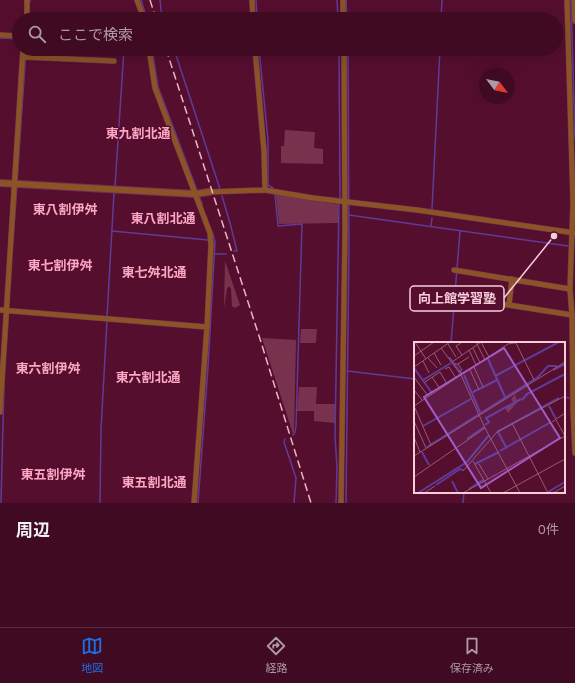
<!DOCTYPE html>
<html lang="ja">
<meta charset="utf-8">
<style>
body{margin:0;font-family:Poppins,"Noto Sans JP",sans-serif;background:#47132b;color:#f1f3f6}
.compass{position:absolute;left:479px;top:68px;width:36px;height:36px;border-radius:50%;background:#400a23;box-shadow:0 4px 16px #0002;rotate:122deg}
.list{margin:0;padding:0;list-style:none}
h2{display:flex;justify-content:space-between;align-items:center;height:52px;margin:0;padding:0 16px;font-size:17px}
h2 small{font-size:13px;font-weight:400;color:#ae9aa6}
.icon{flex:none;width:22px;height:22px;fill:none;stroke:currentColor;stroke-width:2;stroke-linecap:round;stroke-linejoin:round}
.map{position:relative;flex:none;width:575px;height:503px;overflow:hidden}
.search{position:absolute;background:#400a23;box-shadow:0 4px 16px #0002;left:12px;right:12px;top:12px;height:44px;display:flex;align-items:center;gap:10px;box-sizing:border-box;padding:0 14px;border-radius:22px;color:#ae9aa6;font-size:15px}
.sheet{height:124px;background:#400a23}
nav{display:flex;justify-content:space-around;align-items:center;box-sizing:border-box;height:56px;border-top:1px solid #592b41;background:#400a23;font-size:11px;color:#ae9aa6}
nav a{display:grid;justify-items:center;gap:2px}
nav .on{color:#1a73e8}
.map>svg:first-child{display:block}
</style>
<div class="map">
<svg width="575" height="503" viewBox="0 0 575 503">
<rect width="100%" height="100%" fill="#560e2f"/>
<path fill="#79324d" d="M285,130L315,132L314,148L323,149V164L281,163V146H284Z
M276,194L314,201L338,204V223L279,224Z
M225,261L240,305L235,308L232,306L231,289L229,286L227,289L224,308Z
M301,329H317L316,343H300Z
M262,338L296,340L294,432L293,434Z
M299,387H317L316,404H335V423L314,421V411H297Z"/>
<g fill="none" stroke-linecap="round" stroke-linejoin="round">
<path stroke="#5f3b98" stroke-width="1.5" d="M141,0L147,19
M160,0L161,10L164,19
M256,0L257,19
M337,0L338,19
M346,0L347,19
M571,0L575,139
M29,5L30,0
M441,19L442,0
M0,38L19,39
M152,49L158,87L198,193
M174,49L220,189
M259,49L268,140V185L273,188
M339,49L340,199
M17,182L26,49
M115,186L124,49
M275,194L278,226L302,224L296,426L295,432L293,435
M199,196L202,204
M222,196L230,223L237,251H234
M432,209L440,49
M349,215L568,246
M431,226L432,218
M112,231L208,240
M13,239L17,185
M214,254H226
M107,317L114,193
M451,343L460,231
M6,349L8,319
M347,371L415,379
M564,397L569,398
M285,439L284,442L296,478L294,503
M1,503L4,385
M100,503L101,429L107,321
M198,503L208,367L215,242L213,234
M336,503L337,468L335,436L339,203
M346,503L349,242L348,49
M463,503L464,492"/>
<g stroke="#74304e" stroke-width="6">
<path id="minor" d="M137,0L144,19
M252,0L253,19
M343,0V19
M567,0L573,202L570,289L572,315L573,409L575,453
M574,0L575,21
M27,19V0
M0,35L19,36
M149,49L155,88L210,233L211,245L207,327L194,503
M255,49L264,151L265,190
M23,57L114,61
M209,192L265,190L313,198L417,210L575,233
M454,270L570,289
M452,296L572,315
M509,305L512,279
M0,310L207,327
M0,412L23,49
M341,503L345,232L344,49"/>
</g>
<g stroke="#74304e" stroke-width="8">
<path id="tertiary" d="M0,183L195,194L209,192"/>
</g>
<use href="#minor" stroke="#8a5427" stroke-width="5"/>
<use href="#tertiary" stroke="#8a5427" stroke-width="6"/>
<path stroke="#e8b8c8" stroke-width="1.5" stroke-dasharray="8 4" stroke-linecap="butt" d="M150,0L156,19
M166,49L260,339L311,503"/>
</g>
<g text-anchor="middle" stroke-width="3" stroke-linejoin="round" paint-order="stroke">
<g font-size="13" font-weight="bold" fill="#fca6c2" stroke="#560e2f">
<text x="138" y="138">東九割北通</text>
<text x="65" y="214">東八割伊舛</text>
<text x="163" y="223">東八割北通</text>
<text x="60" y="270">東七割伊舛</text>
<text x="154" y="277">東七舛北通</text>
<text x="48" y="373">東六割伊舛</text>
<text x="148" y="382">東六割北通</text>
<text x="53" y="479">東五割伊舛</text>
<text x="154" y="487">東五割北通</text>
</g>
</g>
<g transform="translate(414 342)">
<rect width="151" height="151" fill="#560e2f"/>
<path d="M101,52L103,59L106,57L94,71L91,66L100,60L97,58Z" fill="#79324d"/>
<path fill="none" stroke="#5f3b98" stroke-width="2" d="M35,15L48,32M74,17L91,55M0,26L18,51M139,28L151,22M50,33L66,70M81,34L145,0M9,38L37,21M59,50L83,38M108,58L113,52L151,32M135,64L142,77M71,83L75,80L72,76L107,57M9,84L57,57M83,90L145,56M84,90L92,105M53,97L70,85M13,105L124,35L134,24H143M86,109L137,80M8,110L15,123M61,122L85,110M38,139L44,151M22,143L46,127L49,128M55,147L69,138M134,150L151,140M4,151L53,120L75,93"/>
<path fill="none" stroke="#985a74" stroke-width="1" d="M1,0L12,17M62,0L71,18M67,0L75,15M47,1L42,4L48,13M102,1L120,38M34,2L42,15M27,6L47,33L71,86L106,151M59,6L66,21M55,8L62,23M20,11L27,23M0,14L20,0M14,16L23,26M9,19L15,31M38,20L67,0M40,22H44L48,28L45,30M44,22L55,15M0,25L36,0M60,25L69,45M31,27L35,25L42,36M56,28L65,48M0,35L14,54M18,35L26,47M11,40L26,30L33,42M0,48L8,58M0,64L94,2L106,0M0,64L17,103M142,78L151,94M0,79L12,106M138,80L151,71M98,81L134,151M0,95L6,110M0,114L151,20M59,119L77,151M65,122L74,137M49,129L83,90L151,54M0,135L71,86M10,151L21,144M49,151L151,94M89,151L151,117M139,151L151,144"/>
<path fill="#a15cc7" fill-opacity="0.15" stroke="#a15cc7" stroke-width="2" d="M90,6L146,96L67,146L10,55Z"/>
<rect width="151" height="151" fill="none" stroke="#facddb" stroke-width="2"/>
</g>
<path fill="none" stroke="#facddb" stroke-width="1.5" d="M554 236L504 298"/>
<circle fill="#facddb" stroke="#560e2f" stroke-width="1.5" cx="554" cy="236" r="4"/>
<rect fill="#560e2f" stroke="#facddb" stroke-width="1.5" x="410" y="286" width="94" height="25" rx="4"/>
<g font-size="13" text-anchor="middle" font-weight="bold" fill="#facddb">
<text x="457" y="303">向上館学習塾</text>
</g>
</svg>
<svg class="compass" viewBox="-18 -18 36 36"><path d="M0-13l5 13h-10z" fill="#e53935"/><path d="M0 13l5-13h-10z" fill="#ae9aa6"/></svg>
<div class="search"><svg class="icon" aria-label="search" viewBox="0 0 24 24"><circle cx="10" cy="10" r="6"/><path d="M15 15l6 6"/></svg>ここで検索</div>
</div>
<section class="sheet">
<h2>周辺<small>0件</small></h2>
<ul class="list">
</ul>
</section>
<nav>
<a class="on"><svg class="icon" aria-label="map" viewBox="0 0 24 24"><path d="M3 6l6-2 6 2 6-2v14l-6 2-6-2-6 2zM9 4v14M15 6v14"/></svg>地図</a>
<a><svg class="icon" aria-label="directions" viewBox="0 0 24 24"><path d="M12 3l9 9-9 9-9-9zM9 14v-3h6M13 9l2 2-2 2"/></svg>経路</a>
<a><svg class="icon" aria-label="saved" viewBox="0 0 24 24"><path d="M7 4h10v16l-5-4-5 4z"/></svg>保存済み</a>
</nav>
